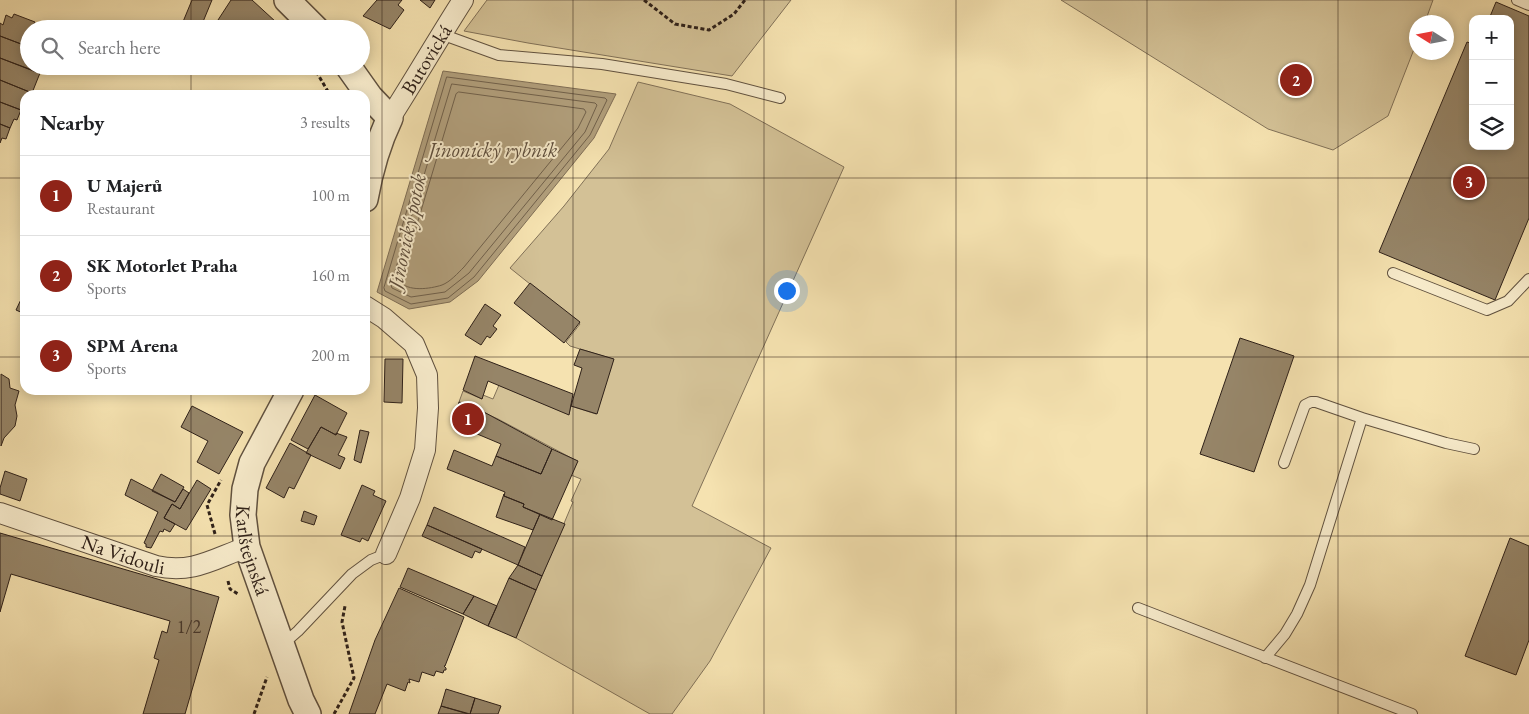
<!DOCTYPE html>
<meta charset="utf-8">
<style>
body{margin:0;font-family:"EB Garamond",serif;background:#f6f6f6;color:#202124}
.controls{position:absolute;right:15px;top:15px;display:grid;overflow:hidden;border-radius:10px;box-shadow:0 2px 12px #0003}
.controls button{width:45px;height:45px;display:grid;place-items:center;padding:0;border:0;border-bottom:1px solid #e0e0e0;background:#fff;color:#202124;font:25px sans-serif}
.compass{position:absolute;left:1409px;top:15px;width:45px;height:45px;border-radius:50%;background:#fff;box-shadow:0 2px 12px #0003;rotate:281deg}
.you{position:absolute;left:786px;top:290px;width:18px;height:18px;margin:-12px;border:4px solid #fff;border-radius:50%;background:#1a73e8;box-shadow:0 0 0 8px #1a73e833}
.badge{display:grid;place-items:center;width:32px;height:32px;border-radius:50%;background:#8f2418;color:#fff;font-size:16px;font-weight:700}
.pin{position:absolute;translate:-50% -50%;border:2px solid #fff;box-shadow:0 1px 5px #0006}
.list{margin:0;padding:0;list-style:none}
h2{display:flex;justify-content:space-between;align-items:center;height:65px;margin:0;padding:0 20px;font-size:21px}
h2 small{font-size:16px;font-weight:400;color:#757577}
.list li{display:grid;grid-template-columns:32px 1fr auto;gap:15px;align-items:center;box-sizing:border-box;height:80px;padding:0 20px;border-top:1px solid #e0e0e0}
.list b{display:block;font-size:19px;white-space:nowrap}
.list p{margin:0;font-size:16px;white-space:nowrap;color:#757577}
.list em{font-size:16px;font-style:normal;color:#757577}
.icon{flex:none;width:28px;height:28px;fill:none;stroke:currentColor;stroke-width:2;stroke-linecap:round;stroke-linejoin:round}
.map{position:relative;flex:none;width:1529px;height:714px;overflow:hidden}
.search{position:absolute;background:#fff;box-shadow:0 2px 12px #0003;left:20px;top:20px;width:350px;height:55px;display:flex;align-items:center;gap:12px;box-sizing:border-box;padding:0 18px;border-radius:28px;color:#757577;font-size:19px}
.panel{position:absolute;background:#fff;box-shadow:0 2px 12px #0003;left:20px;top:90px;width:350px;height:305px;border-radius:15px}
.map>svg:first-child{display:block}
</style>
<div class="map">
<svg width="1529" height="714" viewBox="0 0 1529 714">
<rect width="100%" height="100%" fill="#f5e2b0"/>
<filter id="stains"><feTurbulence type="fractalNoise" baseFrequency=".004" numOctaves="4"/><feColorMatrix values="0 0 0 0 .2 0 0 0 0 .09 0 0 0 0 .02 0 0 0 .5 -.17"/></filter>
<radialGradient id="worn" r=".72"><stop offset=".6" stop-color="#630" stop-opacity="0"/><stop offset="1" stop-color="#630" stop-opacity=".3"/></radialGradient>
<path fill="#d3c196" stroke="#817158" d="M487,0H791L732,76L528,43L464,31Z
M1061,0H1433L1425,22H1416V44L1388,116L1333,150L1268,129Z
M638,82L730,104L844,167L692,506L771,548L710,661L672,714H650L516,638L573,502L571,501L581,479L571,475L577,461L498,419L459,402L463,391L482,399L483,395L493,399L499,385L569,414L571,406L596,414L613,359L570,346L566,342L580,324L510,268L564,206L609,149Z"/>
<path fill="#b2a07d" stroke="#7e6d55" d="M443,71L616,94L594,138L478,281L450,302L409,309L377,292Z"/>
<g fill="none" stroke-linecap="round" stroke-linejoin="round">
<path stroke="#70604b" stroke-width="1" d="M447,77L605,98L607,100L590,135L474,277L448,298L411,304L385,291L384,288Z
M452,84L595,103L597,105L585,132L469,273L445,292L411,297L392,288L391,285Z
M459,92L584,109L586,112L578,128L464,267C458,273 450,282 442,285C430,289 407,292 400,281L456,94Z"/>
</g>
<path fill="#968568" stroke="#2f2119" d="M192,0H212L200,29H180Z
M231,0H252L276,22L271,29H227L218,20Z
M377,0H402L398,5L404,10L390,29L363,16Z
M420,0H435L430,8Z
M1496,2L1529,16V218L1495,300L1379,252L1467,42L1473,44V146H1510V19H1489Z
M14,14L35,22L33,26L41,29H29V47L0,36V23L3,25L6,15L12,18Z
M0,36L29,47V66H38L36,72L0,58Z
M0,58L40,73L32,93L0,80Z
M0,80L32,93L31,95H25V101L21,110L0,102Z
M0,102L21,110L17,120L14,119L10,128L0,124Z
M0,124L10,128L6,139L2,138L0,143Z
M530,283L580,322L564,343L514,303Z
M25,291V314L16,310Z
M485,304L501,315L493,326L497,329L490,338L487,336L481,345L465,335Z
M1240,338L1294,356L1254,472L1200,454Z
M580,349L614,359L597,414L571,406L582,368L574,365Z
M475,356L573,394L569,415L488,381L482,399L463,390Z
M385,359H403L402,403L384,402Z
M1,374L9,379L10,388L19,391L15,405L17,416L15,426L4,438L1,446Z
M315,395L347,413L336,435L321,427L308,449L291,440Z
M459,402L471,405L552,449L541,474L496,456L501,444L463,428L464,423L454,418Z
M192,406L243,432L219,474L197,462L208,441L181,427Z
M321,427L336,435V433L347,437L338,455L345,458L340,469L306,453Z
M360,430L369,432L361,463L354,460Z
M290,443L311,455L294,489L289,487L284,498L266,488Z
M552,449L578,461L552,520L523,507L524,504L504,496L505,492L447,469L454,450L492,466L496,456L541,474Z
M5,471L27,479L20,501L0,494V488Z
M161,474L184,487L175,502L152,491Z
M131,479L175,502L183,489L189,493L180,509L172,504L164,518L175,524L170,532L164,529L163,532L160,531L151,548L146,547V544L144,543L158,512L125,495Z
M197,480L211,489L186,530L164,518L172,504L180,509Z
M362,485L375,491L373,495L386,501L368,541L362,538L360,542L341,535Z
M504,494V496L524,504L523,507L540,514L533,530L496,517Z
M434,507L525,547L518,565L427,525Z
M304,511L317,516L314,525L301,521Z
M540,514L565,524L542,576L518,565Z
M427,525L482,549L480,553L475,551L472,558L422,536Z
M0,533L219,597L185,714H143L159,660L154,658L162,631L167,633L170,621L11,574L0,612Z
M1510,538L1529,546V640L1516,675L1465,656Z
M518,565L542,576L536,590L509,578Z
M408,568L474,596L463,614L400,587Z
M509,578L536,590L516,638L488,626Z
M399,588L464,617L445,666H444L446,668V670H444L443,673L436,671L434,676L422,672L419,682L409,679L410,683L408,682L405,691L387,684L375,714H349L375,640Z
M474,596L497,606L488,626L463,614Z
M446,689L475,698L470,714L441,706Z
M475,698L501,706L498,714H470Z
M441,706L468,714H438Z"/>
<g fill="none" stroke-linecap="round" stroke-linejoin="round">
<g stroke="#60513f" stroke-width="12">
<path id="service" d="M1517,0L1529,5
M441,34L499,55L602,64L726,84L780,98
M1393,273L1487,310L1508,301L1529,279
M1284,463L1305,405L1311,402H1316L1362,418
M1138,608L1412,714
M282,645L298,631L352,574L371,560L386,554
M1265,658L1285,634L1297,614L1310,585L1362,418L1446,443L1474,449"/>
</g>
<g stroke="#60513f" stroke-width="22">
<g id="minor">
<path id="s1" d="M390,118C415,79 438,39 463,0"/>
<path d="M365,306L384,318L414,344L427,375L428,408L425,450L410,498L386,554"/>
<path id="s2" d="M0,513L156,566C193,574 213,559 247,547"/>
</g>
</g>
<g stroke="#60513f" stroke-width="28">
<g id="tertiary">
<path d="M287,0L316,29"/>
<path d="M348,66L370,97L390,118C377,145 370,171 365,199"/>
<path id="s3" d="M291,390L252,463L245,489L243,515L247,547L301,700L308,714"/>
</g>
</g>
<path stroke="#2f2119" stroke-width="3" stroke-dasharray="4 2.5" stroke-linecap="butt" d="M644,0L675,24L709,30L734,14L745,0
M313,66L330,95
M215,534L207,505L221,480
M228,581L230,589L238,594
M254,714L267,677
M334,714L354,678L342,622L345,606"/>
<use href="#service" stroke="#f8eccc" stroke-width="10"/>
<use href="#minor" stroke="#f8eccc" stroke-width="20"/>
<use href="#tertiary" stroke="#f8eccc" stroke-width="25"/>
</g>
<path fill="none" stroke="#2f2119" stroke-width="1" stroke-opacity="0.55" d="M191,0V29M382,0V714M573,0V714M764,0V714M956,0V714M1147,0V714M1338,0V714M191,66V95M0,178H25M365,178H1529M0,357H25M365,357H1529M191,390V714M0,536H1529"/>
<g text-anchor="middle" stroke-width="4" stroke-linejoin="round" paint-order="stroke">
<g font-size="18" fill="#493a2d">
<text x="189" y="633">1/2</text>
</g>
<g font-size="20" fill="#2f2119" stroke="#f8eccc">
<text dy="7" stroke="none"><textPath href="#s1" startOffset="69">Butovická</textPath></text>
<text dy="7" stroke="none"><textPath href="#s3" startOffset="172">Karlštejnská</textPath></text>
<text dy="7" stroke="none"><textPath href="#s2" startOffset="130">Na Vidouli</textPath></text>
</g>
<g font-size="21" font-style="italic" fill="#5d4d3c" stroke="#f8eccc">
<text x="493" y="157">Jinonický rybník</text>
<text transform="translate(407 231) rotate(-78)" y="7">Jinonický potok</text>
</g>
</g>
<rect width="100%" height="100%" filter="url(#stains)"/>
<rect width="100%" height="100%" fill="url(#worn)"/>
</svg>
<div class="controls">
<button>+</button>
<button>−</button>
<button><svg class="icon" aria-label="layers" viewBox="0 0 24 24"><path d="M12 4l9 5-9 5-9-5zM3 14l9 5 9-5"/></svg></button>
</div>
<svg class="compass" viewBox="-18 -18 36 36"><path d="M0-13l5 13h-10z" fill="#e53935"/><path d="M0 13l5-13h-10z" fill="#757577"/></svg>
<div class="you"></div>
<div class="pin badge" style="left:468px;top:419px">1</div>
<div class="pin badge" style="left:1296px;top:80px">2</div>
<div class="pin badge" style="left:1469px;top:182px">3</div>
<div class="search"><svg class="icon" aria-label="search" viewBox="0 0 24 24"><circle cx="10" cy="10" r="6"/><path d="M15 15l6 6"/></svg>Search here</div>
<section class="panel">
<h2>Nearby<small>3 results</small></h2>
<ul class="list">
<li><span class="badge">1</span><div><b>U Majerů</b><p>Restaurant</p></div><em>100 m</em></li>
<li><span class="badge">2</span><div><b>SK Motorlet Praha</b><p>Sports</p></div><em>160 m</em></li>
<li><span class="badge">3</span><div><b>SPM Arena</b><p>Sports</p></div><em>200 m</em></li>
</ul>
</section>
</div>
